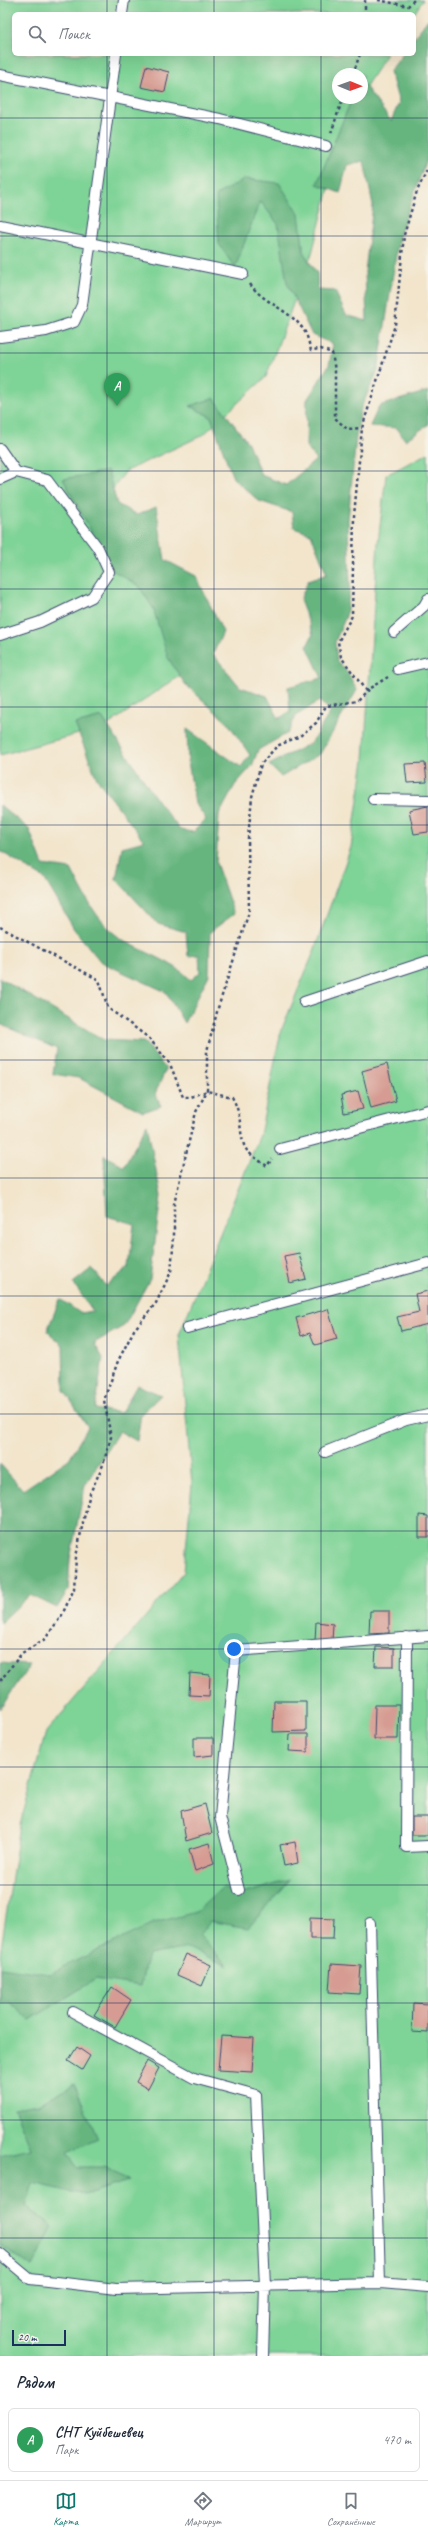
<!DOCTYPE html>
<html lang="ru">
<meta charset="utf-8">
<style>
body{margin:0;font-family:Caveat,sans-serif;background:#f6f6f7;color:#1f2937}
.compass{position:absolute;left:332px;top:68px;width:36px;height:36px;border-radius:50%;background:#fff;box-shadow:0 4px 16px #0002;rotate:91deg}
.scale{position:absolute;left:12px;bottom:10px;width:54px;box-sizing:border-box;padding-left:4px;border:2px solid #1b2f5e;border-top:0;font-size:11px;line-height:14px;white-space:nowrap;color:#1b2f5e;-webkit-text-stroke:3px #f7f3e8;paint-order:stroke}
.you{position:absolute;left:234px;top:1649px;width:14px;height:14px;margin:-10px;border:3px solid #fff;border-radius:50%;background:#1a73e8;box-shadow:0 0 0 6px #1a73e833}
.badge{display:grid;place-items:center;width:26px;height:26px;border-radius:50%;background:#0f766e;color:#fff;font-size:13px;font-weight:700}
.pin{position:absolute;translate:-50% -33px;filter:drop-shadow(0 1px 2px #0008)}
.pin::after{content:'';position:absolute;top:21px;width:14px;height:12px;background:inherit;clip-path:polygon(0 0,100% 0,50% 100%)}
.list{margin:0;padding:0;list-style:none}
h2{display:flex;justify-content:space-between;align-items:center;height:52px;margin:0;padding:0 16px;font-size:17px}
h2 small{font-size:13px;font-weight:400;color:#747a83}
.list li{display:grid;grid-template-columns:26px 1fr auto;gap:12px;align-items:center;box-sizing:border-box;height:64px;margin:0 8px 8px;padding:0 8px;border:1px solid #e0e1e3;border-radius:6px}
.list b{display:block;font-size:15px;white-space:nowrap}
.list p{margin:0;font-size:13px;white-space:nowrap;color:#747a83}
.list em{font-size:13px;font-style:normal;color:#747a83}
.icon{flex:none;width:22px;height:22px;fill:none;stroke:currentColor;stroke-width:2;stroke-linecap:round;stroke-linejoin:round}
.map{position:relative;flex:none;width:428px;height:2356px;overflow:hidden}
.search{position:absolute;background:#fff;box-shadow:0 4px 16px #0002;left:12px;right:12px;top:12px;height:44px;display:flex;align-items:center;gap:10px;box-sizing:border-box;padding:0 14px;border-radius:6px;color:#747a83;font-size:15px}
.sheet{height:124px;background:#fff}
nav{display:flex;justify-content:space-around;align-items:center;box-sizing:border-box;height:56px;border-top:1px solid #e0e1e3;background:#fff;font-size:11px;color:#747a83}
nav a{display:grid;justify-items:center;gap:2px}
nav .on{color:#0f766e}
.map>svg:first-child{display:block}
</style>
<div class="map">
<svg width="428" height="2356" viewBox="0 0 428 2356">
<rect width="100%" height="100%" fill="#f7f3e8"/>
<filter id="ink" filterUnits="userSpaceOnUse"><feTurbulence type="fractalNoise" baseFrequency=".025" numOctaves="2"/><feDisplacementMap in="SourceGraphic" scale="8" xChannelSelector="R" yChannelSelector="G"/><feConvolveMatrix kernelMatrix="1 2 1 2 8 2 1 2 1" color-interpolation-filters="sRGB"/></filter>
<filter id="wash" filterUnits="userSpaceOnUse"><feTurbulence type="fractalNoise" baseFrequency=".012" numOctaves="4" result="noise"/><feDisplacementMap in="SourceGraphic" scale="16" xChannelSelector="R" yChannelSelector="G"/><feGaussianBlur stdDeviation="0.9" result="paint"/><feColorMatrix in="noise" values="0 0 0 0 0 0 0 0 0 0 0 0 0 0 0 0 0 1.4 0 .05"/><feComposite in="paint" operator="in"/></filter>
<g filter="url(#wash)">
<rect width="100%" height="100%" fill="#f2e5cc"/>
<path fill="#7ed396" stroke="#4c817a" d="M0,0H423L414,14H14V54H387L362,92V74H338V98H358L350,109L312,253L266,377L203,435L126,471L104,501L184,673L105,727L0,755Z
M428,453V2356H0V1955L20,1825L46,1732L184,1572L192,1484L179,1335L260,1135L281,1031L313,954L351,847L364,760L378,543L386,475Z"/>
<path fill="#66b57f" stroke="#40726e" d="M428,19V155L399,236L378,370L361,408L356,437L348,520L350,587L346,616L335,642L337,661L348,673L357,690L320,754L281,777L269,765L311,743L331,711L319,701L296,716L288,733L258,750L252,766L235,785L219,815L216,863L234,914L210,932L209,975L184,1023L166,992L101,962L74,929L44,878L0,851V805L29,829L43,865L71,869C84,894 96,921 120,938C143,953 172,960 191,980L200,972L199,955L188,956L186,932L158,924L116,879L122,847L144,841L97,779L75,724L102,717L157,800L180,830L193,832L206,819L195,803L188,761L187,729L241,767L250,755L228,723L185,684L168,658L153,608L139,586L112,570L63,479L108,471L117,504L137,515L156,507L165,560L196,576L223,632L213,654L240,687L267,696L279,719L290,711L288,687L322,678L307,646L313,634L300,600L308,581L327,574L311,534L294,528L292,512L259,501L233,478L211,417L190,406L214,398L248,443L261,475L286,485L316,460L306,446L307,400L329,365L333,344L312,335L287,283L278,224L260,201L235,268L219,244L216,195L245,179L279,183L299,214L304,253L317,273L318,290L335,291L346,315L367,321L365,272L373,205L364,161L347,165L340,193L317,184L352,98H362V82L391,121L399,103L390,71L403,54H414V38Z
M428,391V425L405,440L397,428L370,426L379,406Z
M0,978L104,1040L144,1042L166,1069L155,1094L161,1106L143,1112L79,1078L53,1074L57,1049L0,1024Z
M147,1124L161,1196L150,1279L124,1326L94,1343L103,1358L95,1409L121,1413L137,1385L161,1395L141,1414L137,1441L119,1431L85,1485L70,1559L68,1590L57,1608L30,1595L0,1623V1464L23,1490L69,1459L88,1427L64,1390L63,1345L47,1331L60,1299L80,1313L93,1311L73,1283L92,1268L106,1286L129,1267L134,1224L107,1216L104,1155L124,1167Z
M0,1663L30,1665L0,1709Z
M290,1880L248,1928L210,1921L199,1935L228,1966L188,1948L148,1955L140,1986L96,1979L30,2020L9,2002L0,2003V1967L49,1974L154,1923L196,1912L223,1887L238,1895Z
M74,2084L98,2139L67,2152L77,2167H105L128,2181L84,2195L33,2183L26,2206L53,2226L32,2267L0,2244V2155L31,2148L14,2108L39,2104Z"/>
<g id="blocks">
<path fill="#d69c93" d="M146,66L169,72L165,92L141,87Z
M425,763L427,782L407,783L405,764Z
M428,806V832L414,834L409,810Z
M387,1064L396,1101L371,1108L362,1071Z
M358,1091L363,1109L344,1113L341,1095Z
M299,1253L306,1279L290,1283L284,1256Z
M428,1291V1324L401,1331L397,1317L419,1312L415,1294Z
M328,1309L337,1339L315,1345L310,1333L301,1336L296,1318Z
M419,1515L428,1516V1537H419Z
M370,1611H389V1633L369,1634Z
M316,1622L333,1624L332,1641H315Z
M376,1647L394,1648V1666H375Z
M190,1673L210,1675L209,1696L189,1695Z
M274,1701H306V1731L273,1732Z
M375,1705H399L398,1739H374Z
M290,1734H308V1752L289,1751Z
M194,1738H213V1755L194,1757Z
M205,1804L212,1833L186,1841L181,1811Z
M412,1817H428V1835H412Z
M295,1842L298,1863L284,1866L280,1845Z
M209,1843L214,1864L195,1871L189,1849Z
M310,1918L334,1919L333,1939H310Z
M186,1954L211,1965L202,1986L177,1975Z
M331,1964L361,1966L359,1994L329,1992Z
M112,1987L131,2000L115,2027L94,2015Z
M413,2003L428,2004V2033L412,2032Z
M221,2036L254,2038L252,2072L218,2070Z
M77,2047L90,2056L82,2070L68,2061Z
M147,2061L159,2068L148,2089L136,2082Z"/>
</g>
</g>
<g filter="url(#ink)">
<use href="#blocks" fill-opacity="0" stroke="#3b4a6e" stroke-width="1"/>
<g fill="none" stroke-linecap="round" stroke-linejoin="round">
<g stroke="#3b4a6e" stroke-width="12">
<path id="lane" d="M122,14L124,0
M0,75L220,119L326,146
M0,225L243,274
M0,337L46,331L74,322L82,305L116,54
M0,449L16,472L47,480L98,548L109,572L92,597L40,622L0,635
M0,479L16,472
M394,632L424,606L428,599
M398,669L428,662
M373,799L428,800
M304,1002L428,961
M280,1149L428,1110
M187,1328L428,1263
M325,1452L406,1420L428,1415
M407,1637L406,1847L428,1846
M239,1890L220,1817L236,1651L428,1636
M370,1923L380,2283
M73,2012L194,2078L256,2095L265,2285L263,2356
M0,2254L30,2279L116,2289L380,2283L428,2287"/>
</g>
<path stroke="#3b4a6e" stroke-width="2.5" stroke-dasharray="3 3" stroke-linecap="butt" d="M365,0V14
M378,0L408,6L414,0
M353,74L360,54
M331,133L343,98
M250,284C264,304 293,311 305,332C308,337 309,345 311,350L321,349L332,353L335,371V418L347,429L362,428
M366,691L341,657L338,642L352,616L354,516L362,428L395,325L404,235L417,191L428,168
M0,927L99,980L108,1008L149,1038L170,1064L183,1097H191L207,1091L232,1097C243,1117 238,1126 244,1145C247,1154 259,1160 267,1166L272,1159
M0,1681L22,1653L45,1639L62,1615L74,1589L76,1557L83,1522L90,1493L103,1465L111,1437L104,1400L118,1361L134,1330L156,1303L171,1272L174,1236V1204L196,1112L207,1091V1051L218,1008L249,912L248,838L252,797L261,764L277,746L300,736L316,723L326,706L357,701L370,688L388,677"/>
<use href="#lane" stroke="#fff" stroke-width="10"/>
</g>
</g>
<path fill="none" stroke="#1b2f5e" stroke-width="1" stroke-opacity="0.55" d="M107,0V14M214,0V14M321,0V14M107,54V2356M214,54V2356M321,54V2356M0,118H428M0,236H428M0,353H428M0,471H428M0,589H428M0,707H428M0,825H428M0,942H428M0,1060H428M0,1178H428M0,1296H428M0,1414H428M0,1531H428M0,1649H428M0,1767H428M0,1885H428M0,2003H428M0,2120H428M0,2238H428"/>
</svg>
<svg class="compass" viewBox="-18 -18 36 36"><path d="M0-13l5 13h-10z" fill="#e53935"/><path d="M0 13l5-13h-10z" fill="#747a83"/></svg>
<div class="scale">20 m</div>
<div class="you"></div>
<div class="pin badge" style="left:117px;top:406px;background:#2e9e5b">A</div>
<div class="search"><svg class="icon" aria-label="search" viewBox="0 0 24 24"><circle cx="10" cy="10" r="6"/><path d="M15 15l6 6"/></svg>Поиск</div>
</div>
<section class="sheet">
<h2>Рядом<small></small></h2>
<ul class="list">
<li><span class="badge" style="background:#2e9e5b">A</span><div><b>СНТ Куйбешевец</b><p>Парк</p></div><em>470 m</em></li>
</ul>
</section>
<nav>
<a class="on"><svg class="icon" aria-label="map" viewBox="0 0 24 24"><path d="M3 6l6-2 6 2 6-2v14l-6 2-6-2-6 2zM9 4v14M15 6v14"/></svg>Карта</a>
<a><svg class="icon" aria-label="directions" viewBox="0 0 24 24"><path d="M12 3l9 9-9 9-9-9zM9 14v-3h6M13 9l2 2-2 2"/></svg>Маршрут</a>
<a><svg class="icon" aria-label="saved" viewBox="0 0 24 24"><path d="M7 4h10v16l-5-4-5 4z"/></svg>Сохранённые</a>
</nav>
